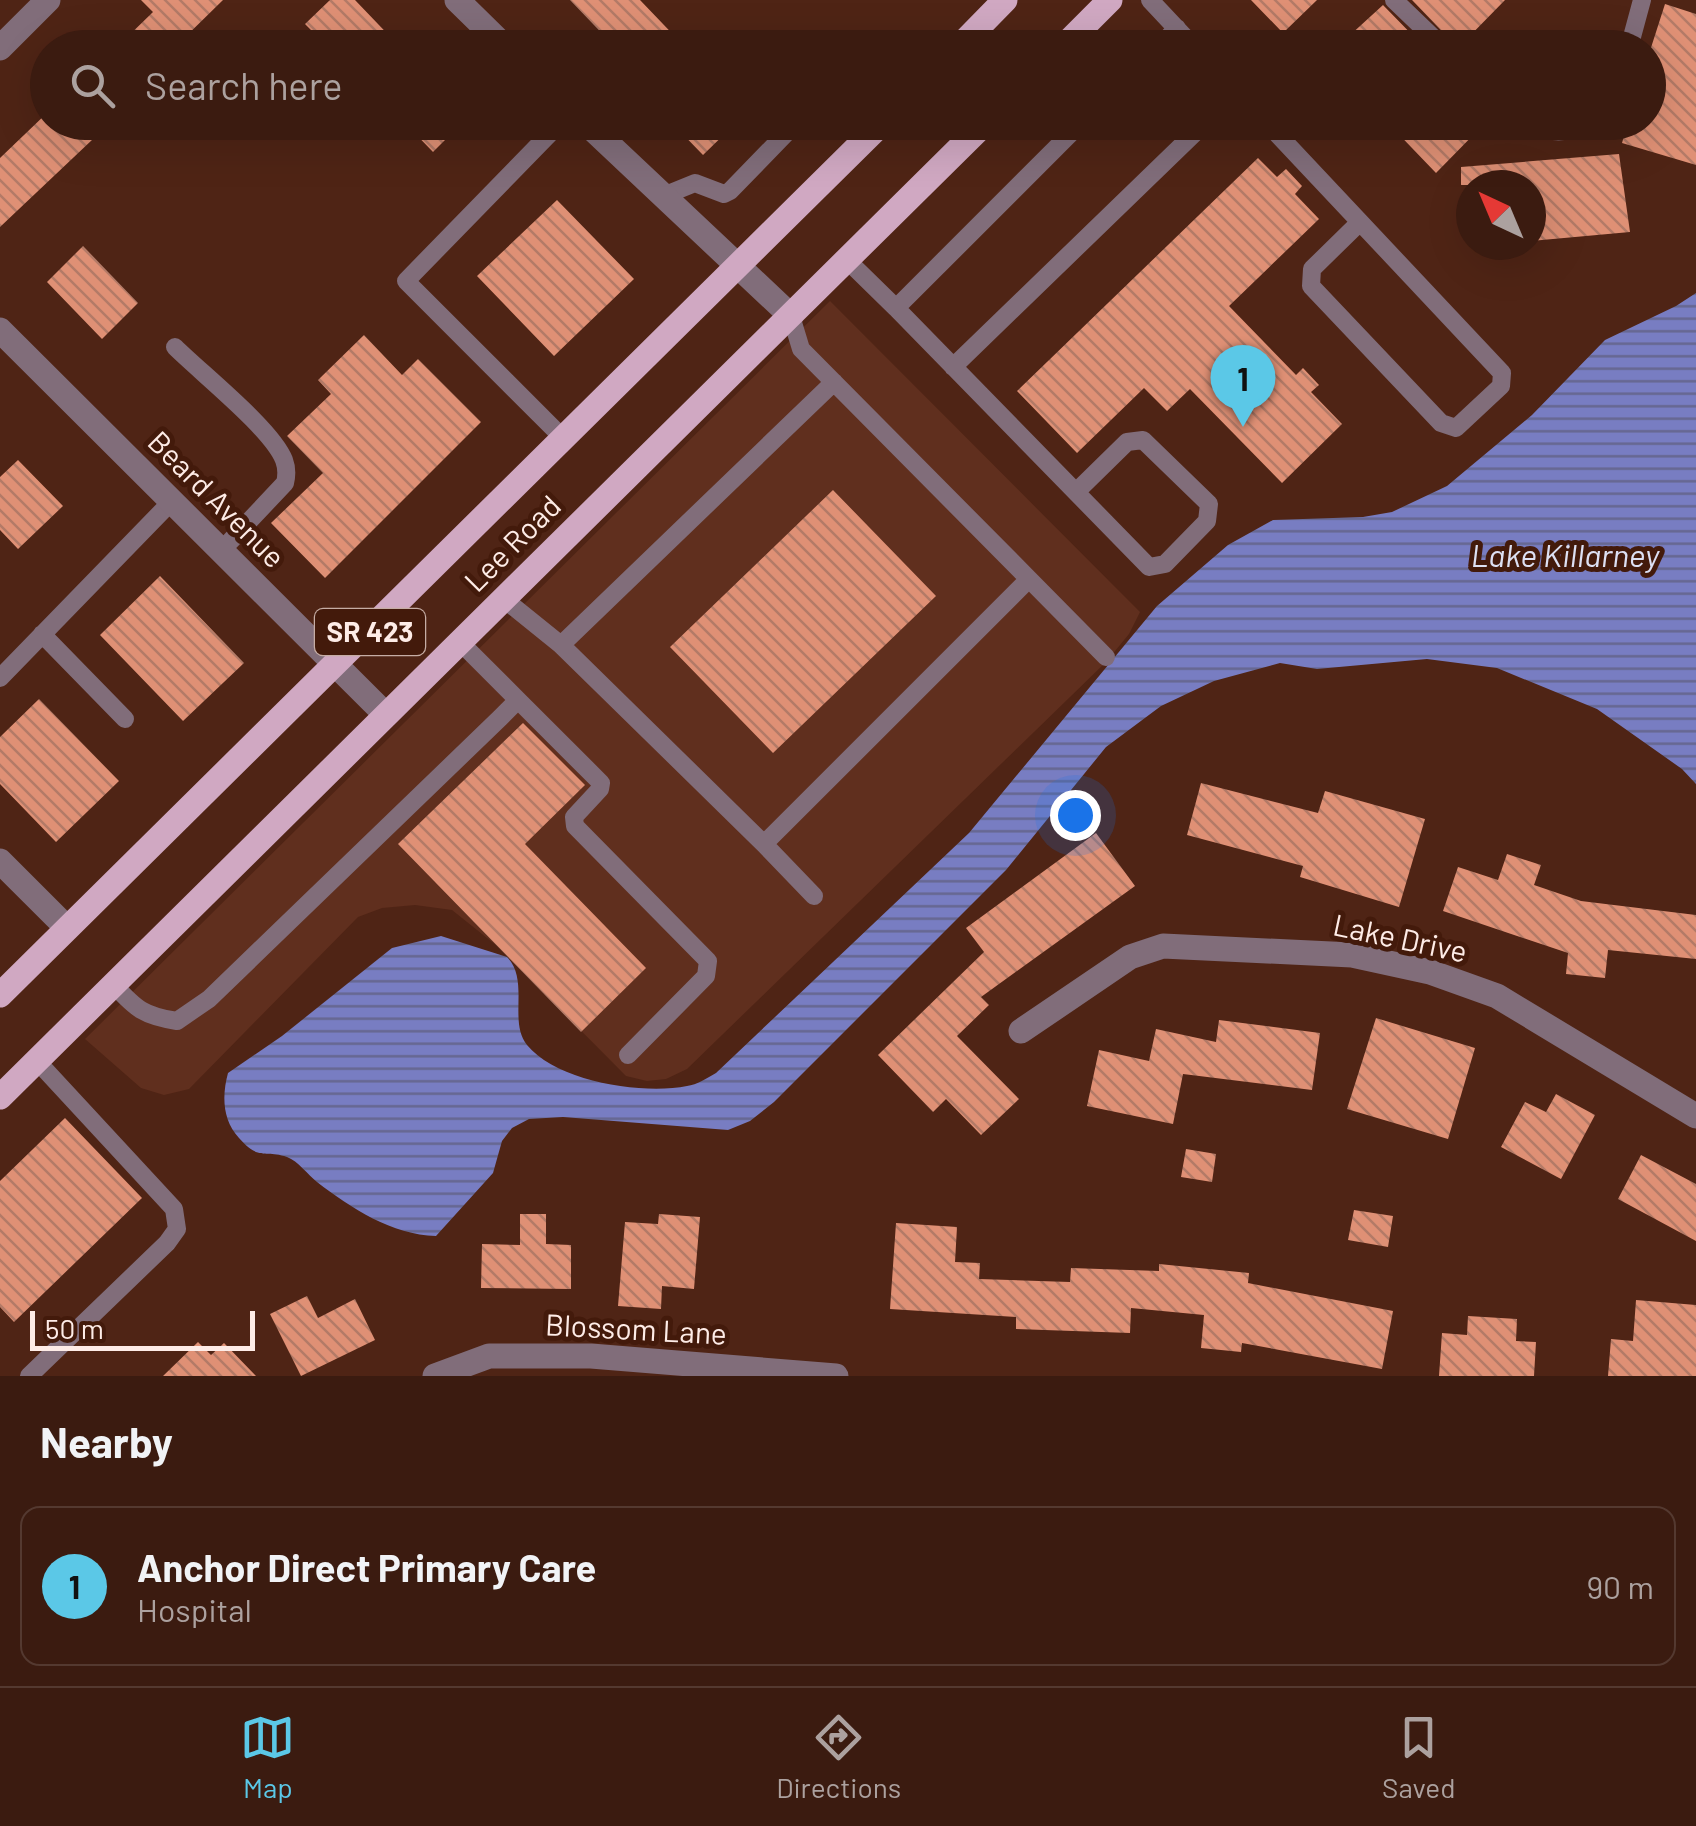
<!DOCTYPE html>
<style>
body{margin:0;font-family:Barlow,sans-serif;background:#46281e;color:#f1f3f6}
.compass{position:absolute;left:1456px;top:170px;width:90px;height:90px;border-radius:50%;background:#3b1b10;box-shadow:0 10px 40px #0002;rotate:316deg}
.scale{position:absolute;left:30px;bottom:25px;width:225px;box-sizing:border-box;padding-left:10px;border:5px solid #feece7;border-top:0;font-size:28px;line-height:35px;white-space:nowrap;color:#feece7;-webkit-text-stroke:8px #431a0b;paint-order:stroke}
.you{position:absolute;left:1075px;top:815px;width:35px;height:35px;margin:-25px;border:8px solid #fff;border-radius:50%;background:#1a73e8;box-shadow:0 0 0 15px #1a73e833}
.badge{display:grid;place-items:center;width:65px;height:65px;border-radius:50%;background:#5bc8e7;color:#111;font-size:32px;font-weight:700}
.pin{position:absolute;translate:-50% -82px;filter:drop-shadow(0 2px 5px #0008)}
.pin::after{content:'';position:absolute;top:52px;width:35px;height:30px;background:inherit;clip-path:polygon(0 0,100% 0,50% 100%)}
.list{margin:0;padding:0;list-style:none}
h2{display:flex;justify-content:space-between;align-items:center;height:130px;margin:0;padding:0 40px;font-size:42px}
h2 small{font-size:32px;font-weight:400;color:#aca19f}
.list li{display:grid;grid-template-columns:65px 1fr auto;gap:30px;align-items:center;box-sizing:border-box;height:160px;margin:0 20px 20px;padding:0 20px;border:2px solid #543930;border-radius:20px}
.list b{display:block;font-size:38px;white-space:nowrap}
.list p{margin:0;font-size:32px;white-space:nowrap;color:#aca19f}
.list em{font-size:32px;font-style:normal;color:#aca19f}
.icon{flex:none;width:55px;height:55px;fill:none;stroke:currentColor;stroke-width:2;stroke-linecap:round;stroke-linejoin:round}
.map{position:relative;flex:none;width:1696px;height:1376px;overflow:hidden}
.search{position:absolute;background:#3b1b10;box-shadow:0 10px 40px #0002;left:30px;right:30px;top:30px;height:110px;display:flex;align-items:center;gap:25px;box-sizing:border-box;padding:0 35px;border-radius:55px;color:#aca19f;font-size:38px}
.sheet{height:310px;background:#3b1b10}
nav{display:flex;justify-content:space-around;align-items:center;box-sizing:border-box;height:140px;border-top:2px solid #543930;background:#3b1b10;font-size:28px;color:#aca19f}
nav a{display:grid;justify-items:center;gap:5px}
nav .on{color:#5bc8e7}
.map>svg:first-child{display:block}
</style>
<div class="map">
<svg width="1696" height="1376" viewBox="0 0 1696 1376">
<defs>
<pattern id="water-rules" width="6" height="5" patternUnits="userSpaceOnUse" patternTransform="scale(2.5)"><rect width="6" height="5" fill="#787dc2"/><path d="M0 2.5h6" fill="none" stroke="#666790"/></pattern>
<pattern id="building-back-hatch" width="6" height="6" patternUnits="userSpaceOnUse" patternTransform="scale(2.5)"><rect width="6" height="6" fill="#df9075"/><path d="M-1 5l2 2M0 0l6 6M5-1l2 2" fill="none" stroke="#b37a67"/></pattern>
</defs>
<rect width="100%" height="100%" fill="#4f2415"/>
<path fill="#602f1e" d="M830,301L1140,612L1129,634L1106,662L687,1069L666,1079L647,1081L626,1076L497,946L452,910L415,905L382,908L358,917L189,1089L164,1095L141,1088L85,1039Z"/>
<path fill="url(#water-rules)" d="M1696,293V784L1682,769L1597,709L1497,668L1427,659L1317,669L1280,663L1214,681L1161,706L1106,747L1006,870L774,1102L750,1121L728,1130L563,1117L529,1119L512,1128L502,1141L493,1173L436,1236C392,1235 351,1208 317,1182C308,1175 298,1161 287,1157C265,1149 260,1162 239,1138C222,1120 222,1095 228,1073L282,1036L392,948L441,936L507,957C530,981 508,1021 527,1045C557,1082 644,1095 687,1086C697,1085 707,1078 716,1073L969,833L1157,606L1228,545L1273,520L1363,517L1392,512L1447,486L1532,415L1605,340L1676,306Z"/>
<path fill="url(#building-back-hatch)" d="M141,0H223L174,48H116L153,12Z
M330,0H355L401,48H303L316,35L305,24Z
M570,0H640L686,48H616Z
M1251,0H1317L1283,33Z
M1412,0H1505L1458,48Z
M1665,4L1696,14V165L1622,143L1628,122H1648V57Z
M1383,5L1425,48H1336Z
M48,112V122H111L0,227V158Z
M404,122H463L433,152Z
M671,122H737L703,155Z
M1387,122H1486L1436,173Z
M1619,154L1630,232L1531,241V185H1461V167Z
M1258,158L1277,177L1286,169L1302,186L1295,194L1319,219L1229,306L1296,375L1303,368L1319,385L1311,392L1342,424L1282,483L1190,389L1167,411L1144,388L1077,453L1017,391Z
M557,200L634,279L554,356L477,276Z
M83,246L138,303L102,339L47,282Z
M364,335L402,375L418,359L481,422L325,578L271,523L323,473L287,436L331,394L318,380Z
M18,460L63,506L18,549L0,530V477Z
M833,490L936,596L773,753L670,647Z
M160,576L244,663L183,721L100,635Z
M39,699L119,781L56,842L0,784V737Z
M523,723L585,785L525,844L646,968L581,1032L398,844Z
M1201,783L1318,813L1325,791L1425,819L1399,907L1300,877L1303,866L1187,835Z
M1096,833L1135,886L981,997L989,1005L957,1036L1019,1099L981,1135L946,1099L933,1112L878,1055L984,952L966,928Z
M1507,854L1541,865L1534,885L1581,901L1696,915V959L1608,950L1605,978L1566,974L1568,953L1443,911L1458,867L1498,880Z
M1376,1018L1475,1048L1448,1139L1347,1109Z
M1219,1020L1320,1033L1312,1090L1183,1074L1173,1124L1087,1106L1099,1050L1149,1061L1156,1029L1216,1042Z
M1556,1094L1595,1115L1561,1179L1501,1147L1525,1102L1546,1112Z
M65,1118L142,1198L14,1322L0,1307V1181Z
M1186,1149L1216,1154L1212,1182L1181,1177Z
M1641,1155L1696,1184V1241L1618,1199Z
M1354,1210L1393,1216L1388,1247L1348,1240Z
M520,1214H546V1244L571,1245V1289L481,1288L482,1244L520,1245Z
M659,1214L700,1217L694,1289L662,1286L661,1309L618,1306L625,1222L658,1224Z
M896,1223L957,1227L955,1262L980,1263L979,1279L1070,1282L1071,1268L1159,1271V1264L1249,1273L1248,1283L1393,1311L1382,1369L1242,1343L1241,1352L1201,1348L1204,1315L1131,1308L1130,1333L1016,1329V1317L890,1309Z
M307,1296L318,1318L355,1299L375,1340L301,1376L270,1314Z
M1636,1300L1696,1305V1376H1608L1611,1339L1633,1341Z
M1468,1316L1517,1319L1516,1341L1536,1342L1534,1376H1439L1442,1333L1467,1335Z
M198,1342L211,1355L224,1343L256,1376H163Z"/>
<g fill="none" stroke-linecap="round" stroke-linejoin="round">
<path stroke="#816d7a" stroke-width="18" d="M1150,0L1195,48
M1394,0L1444,48
M1158,48L1177,28
M1629,48L1642,0
M561,122L406,281L564,439
M847,122L866,140
M1266,122L1502,373L1501,386L1456,428L1441,423L1311,286L1312,269L1360,222
M1523,122C1547,133 1566,136 1590,122
M663,196L695,183L724,194L730,191L797,122
M847,260L896,308
M175,347C201,373 272,429 284,460C287,468 287,475 285,483L221,551
M953,367L1206,122
M1076,492L1127,442L1143,440L1209,504L1207,521L1165,564L1149,567L896,308L1082,122
M1029,579L1106,657
M504,599L561,645L764,844L1029,579L801,349L791,316
M42,634L125,719
M561,645L834,382
M0,678L172,501
M518,700L601,783L600,789L574,817L575,826L708,961L706,976L628,1055
M764,844L814,896
M114,985C136,1009 144,1016 177,1021L209,999L500,718L518,700L460,642
M29,1376L167,1243L177,1229L174,1209L37,1061"/>
<path stroke="#816d7a" stroke-width="25" d="M457,0L506,48
M0,48L48,0
M585,122L791,316
M0,330L386,715
M0,861L67,928
M1021,1031L1130,957L1163,946L1352,955L1430,972L1497,996L1696,1116
M435,1376L489,1356H591L836,1376"/>
<path stroke="#d0a8c2" stroke-width="25" d="M958,48L1005,0
M1062,48L1110,0
M0,995L883,122
M0,1097L986,122"/>
</g>
<g text-anchor="middle" stroke-width="10" stroke-linejoin="round" paint-order="stroke">
<rect fill="#431a0b" stroke="#c6ada5" stroke-width="2.5" x="315" y="609" width="110" height="46" rx="8"/>
<g font-size="28" font-weight="bold" fill="#feece7">
<text x="370" y="642">SR 423</text>
</g>
<g font-size="30" fill="#feece7" stroke="#431a0b">
<text transform="translate(216 500) rotate(45)" y="10">Beard Avenue</text>
<text transform="translate(513 544) rotate(-45)" y="10">Lee Road</text>
<text transform="translate(1400 939) rotate(12)" y="10">Lake Drive</text>
<text transform="translate(636 1330) rotate(3)" y="10">Blossom Lane</text>
</g>
<g font-size="32" font-style="italic" fill="#dde0f3" stroke="#431a0b">
<text x="1565" y="567">Lake Killarney</text>
</g>
</g>
</svg>
<svg class="compass" viewBox="-18 -18 36 36"><path d="M0-13l5 13h-10z" fill="#e53935"/><path d="M0 13l5-13h-10z" fill="#aca19f"/></svg>
<div class="scale">50 m</div>
<div class="you"></div>
<div class="pin badge" style="left:1243px;top:427px">1</div>
<div class="search"><svg class="icon" aria-label="search" viewBox="0 0 24 24"><circle cx="10" cy="10" r="6"/><path d="M15 15l6 6"/></svg>Search here</div>
</div>
<section class="sheet">
<h2>Nearby<small></small></h2>
<ul class="list">
<li><span class="badge">1</span><div><b>Anchor Direct Primary Care</b><p>Hospital</p></div><em>90 m</em></li>
</ul>
</section>
<nav>
<a class="on"><svg class="icon" aria-label="map" viewBox="0 0 24 24"><path d="M3 6l6-2 6 2 6-2v14l-6 2-6-2-6 2zM9 4v14M15 6v14"/></svg>Map</a>
<a><svg class="icon" aria-label="directions" viewBox="0 0 24 24"><path d="M12 3l9 9-9 9-9-9zM9 14v-3h6M13 9l2 2-2 2"/></svg>Directions</a>
<a><svg class="icon" aria-label="saved" viewBox="0 0 24 24"><path d="M7 4h10v16l-5-4-5 4z"/></svg>Saved</a>
</nav>
